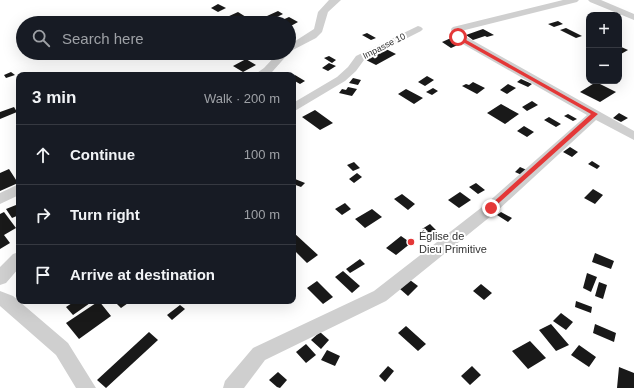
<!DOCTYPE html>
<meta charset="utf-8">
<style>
body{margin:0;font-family:Arial,sans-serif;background:#242831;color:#f1f3f6}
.controls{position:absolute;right:12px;top:12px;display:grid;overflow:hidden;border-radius:8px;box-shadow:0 4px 16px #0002}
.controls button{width:36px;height:36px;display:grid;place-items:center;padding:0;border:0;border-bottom:1px solid #363941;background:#171b24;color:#f1f3f6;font:20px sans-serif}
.stop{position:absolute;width:12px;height:12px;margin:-9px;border:3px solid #e43838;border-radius:50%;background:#fff}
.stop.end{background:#e43838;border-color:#fff;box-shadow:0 1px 4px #0008}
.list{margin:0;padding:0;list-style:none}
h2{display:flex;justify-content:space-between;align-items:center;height:52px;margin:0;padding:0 16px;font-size:17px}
h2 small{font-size:13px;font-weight:400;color:#9ea1a6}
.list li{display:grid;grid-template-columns:26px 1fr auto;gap:12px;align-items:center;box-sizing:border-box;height:60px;padding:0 16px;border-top:1px solid #363941}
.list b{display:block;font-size:15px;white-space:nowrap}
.list em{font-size:13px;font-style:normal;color:#9ea1a6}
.icon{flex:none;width:22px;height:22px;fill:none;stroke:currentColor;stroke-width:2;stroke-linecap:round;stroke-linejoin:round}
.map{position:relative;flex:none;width:634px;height:388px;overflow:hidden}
.search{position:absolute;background:#171b24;box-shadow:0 4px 16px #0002;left:16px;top:16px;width:280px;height:44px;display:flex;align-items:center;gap:10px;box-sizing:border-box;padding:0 14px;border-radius:22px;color:#9ea1a6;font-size:15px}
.panel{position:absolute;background:#171b24;box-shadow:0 4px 16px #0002;left:16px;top:72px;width:280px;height:232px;border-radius:8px}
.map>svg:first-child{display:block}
</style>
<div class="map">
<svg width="634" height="388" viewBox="0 0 634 388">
<rect width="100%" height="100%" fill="#fff"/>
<path fill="#191919" d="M218,4L226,8L218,12L211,8Z
M278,11L283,14L273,19L267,16Z
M238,12L246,17L235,22L227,17Z
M289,17L298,22L289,27V23L278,22Z
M558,21L563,24L554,27L548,24Z
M566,28L582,36L576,38L560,30Z
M483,29L494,35L487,37L485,36L473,40L466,35Z
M367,33L376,38L371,40L362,35Z
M451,38L460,44L451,48L442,42Z
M619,46L628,50L621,54L619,53Z
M384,48L396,54L376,65L366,60L373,56L371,55Z
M329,56L336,60L332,63L324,58Z
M246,59L256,65L243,72L233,66Z
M329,63L336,66L328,71L322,68Z
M11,72L15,75L6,78L4,75Z
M295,75L305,81L300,84L293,80V76Z
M427,76L434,80L425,86L418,82Z
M353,78L361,80L358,85L349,83Z
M521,79L532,84L528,87L517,82Z
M473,82L485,88L477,94L462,86L466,84L469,85Z
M596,82L616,92L600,102L580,92Z
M508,84L516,88L507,94L500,90Z
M348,87L357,89L352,96L339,93L342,89L346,90Z
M433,88L438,91L432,95L426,92Z
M406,89L423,98L414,104L398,94Z
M532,101L538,105L527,111L522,107Z
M501,104L519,114L505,124L487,113Z
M14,107L17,112L0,119V112Z
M315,110L333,123L320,130L302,117Z
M619,113L628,118L621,122L613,118Z
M568,114L577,119L573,121L564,116Z
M549,117L561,124L556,127L544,120Z
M524,126L534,132L527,137L517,131Z
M570,147L578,152L572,157L563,152Z
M592,161L600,166L597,169L588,164Z
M354,162L360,168L353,171L347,165Z
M520,167L529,171L524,176L515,172Z
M9,169L18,183L0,191V173Z
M357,173L362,177L354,183L349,179Z
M295,179L305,183L301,187L293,184Z
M476,183L485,190L478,194L469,187Z
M593,189L603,195L595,204L584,198Z
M460,192L471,200L459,208L448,200Z
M402,194L415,204L408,210L394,199Z
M345,203L351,209L342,215L335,209Z
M16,205L19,210V215L12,218L6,209Z
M372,209L382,217L365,228L355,219Z
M4,212L16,228L4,235L10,243L0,249V214Z
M501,212L512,218L508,222L497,215Z
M430,224L436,230L429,235L422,229Z
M294,233L318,255L307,263L293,249Z
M401,236L411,243L396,255L386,248Z
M595,253L614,261L611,269L592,262Z
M360,259L365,264L350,273L346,269Z
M343,271L360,286L352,293L335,277Z
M587,273L597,277L591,292L583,288Z
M410,280L418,286L408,296L400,289Z
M317,281L333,297L323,304L307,288Z
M599,282L607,285L603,299L595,296Z
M481,284L492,293L484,300L473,291Z
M75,301H93L73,315L66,307Z
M99,301L111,316L79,339L66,323Z
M114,301H131L121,308Z
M576,301L592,307L591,313L575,307Z
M180,305L185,309L172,320L167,315Z
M561,313L573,322L566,330L553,321Z
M551,324L569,345L556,351L539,330Z
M595,324L616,333L614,342L593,333Z
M406,326L426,344L418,351L398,333Z
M149,332L158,340L106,388L97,380Z
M320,332L329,340L321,349L311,340Z
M530,341L546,358L528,369L512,351Z
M306,344L316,355L306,363L296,352Z
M579,345L596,357L589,367L571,355Z
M327,350L340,356L335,366L321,360Z
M388,366L394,371L385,382L379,376Z
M472,366L481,375L470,385L461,376Z
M619,367L634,373V388H617Z
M278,372L287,380L280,388L277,387L269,380Z"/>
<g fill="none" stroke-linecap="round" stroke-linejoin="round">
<path fill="#cfcfcf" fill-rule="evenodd" d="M329,0H341L328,12L322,32L316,38L289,52V45L314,29L318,12Z
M563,0H579L577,2L461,31L463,35L634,131V140L596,120L496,212L386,301L265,360L244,388H223L225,381L253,348L374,291L486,204L587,115L454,39L451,29L453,27Z
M588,0H601L634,14V20L590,2Z
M418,26L421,27L423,29L421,31L364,60L356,71L345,81L293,112V103L337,77L348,67L356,56Z
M278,53H289L272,72L268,75H254L264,68Z
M19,184V195L0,204V193Z
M19,252V268L6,283L0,285V267L13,254Z
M0,291L13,296L68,343L96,388H76L56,355L0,306Z"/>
</g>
<path fill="#e43838" d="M456,36H459L598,114L491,210L488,208L489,206L591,114L456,38Z"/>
<circle fill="#e43838" stroke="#fff" stroke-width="1.5" cx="411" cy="242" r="4"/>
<g text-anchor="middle" stroke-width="4" stroke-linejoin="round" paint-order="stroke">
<g font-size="9" fill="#323232" stroke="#fff">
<text transform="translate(384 46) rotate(-27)" y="3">Impasse 10</text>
</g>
<g font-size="11" fill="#323232" stroke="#fff" text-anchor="start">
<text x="419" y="240">Église de<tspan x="419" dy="13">Dieu Primitive</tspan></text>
</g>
</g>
</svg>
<div class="controls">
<button>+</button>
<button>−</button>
</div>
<div class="stop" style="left:458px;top:37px"></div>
<div class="stop end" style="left:491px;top:208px"></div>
<div class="search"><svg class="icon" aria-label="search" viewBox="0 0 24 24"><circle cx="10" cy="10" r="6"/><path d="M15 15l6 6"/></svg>Search here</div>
<section class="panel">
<h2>3 min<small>Walk · 200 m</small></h2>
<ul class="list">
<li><svg class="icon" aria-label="ahead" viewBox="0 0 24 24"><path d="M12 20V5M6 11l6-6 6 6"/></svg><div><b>Continue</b></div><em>100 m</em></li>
<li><svg class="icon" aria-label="right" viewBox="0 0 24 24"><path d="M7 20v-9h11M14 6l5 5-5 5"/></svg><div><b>Turn right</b></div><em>100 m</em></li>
<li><svg class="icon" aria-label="arrive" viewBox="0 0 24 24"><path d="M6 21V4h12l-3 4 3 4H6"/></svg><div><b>Arrive at destination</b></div></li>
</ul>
</section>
</div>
